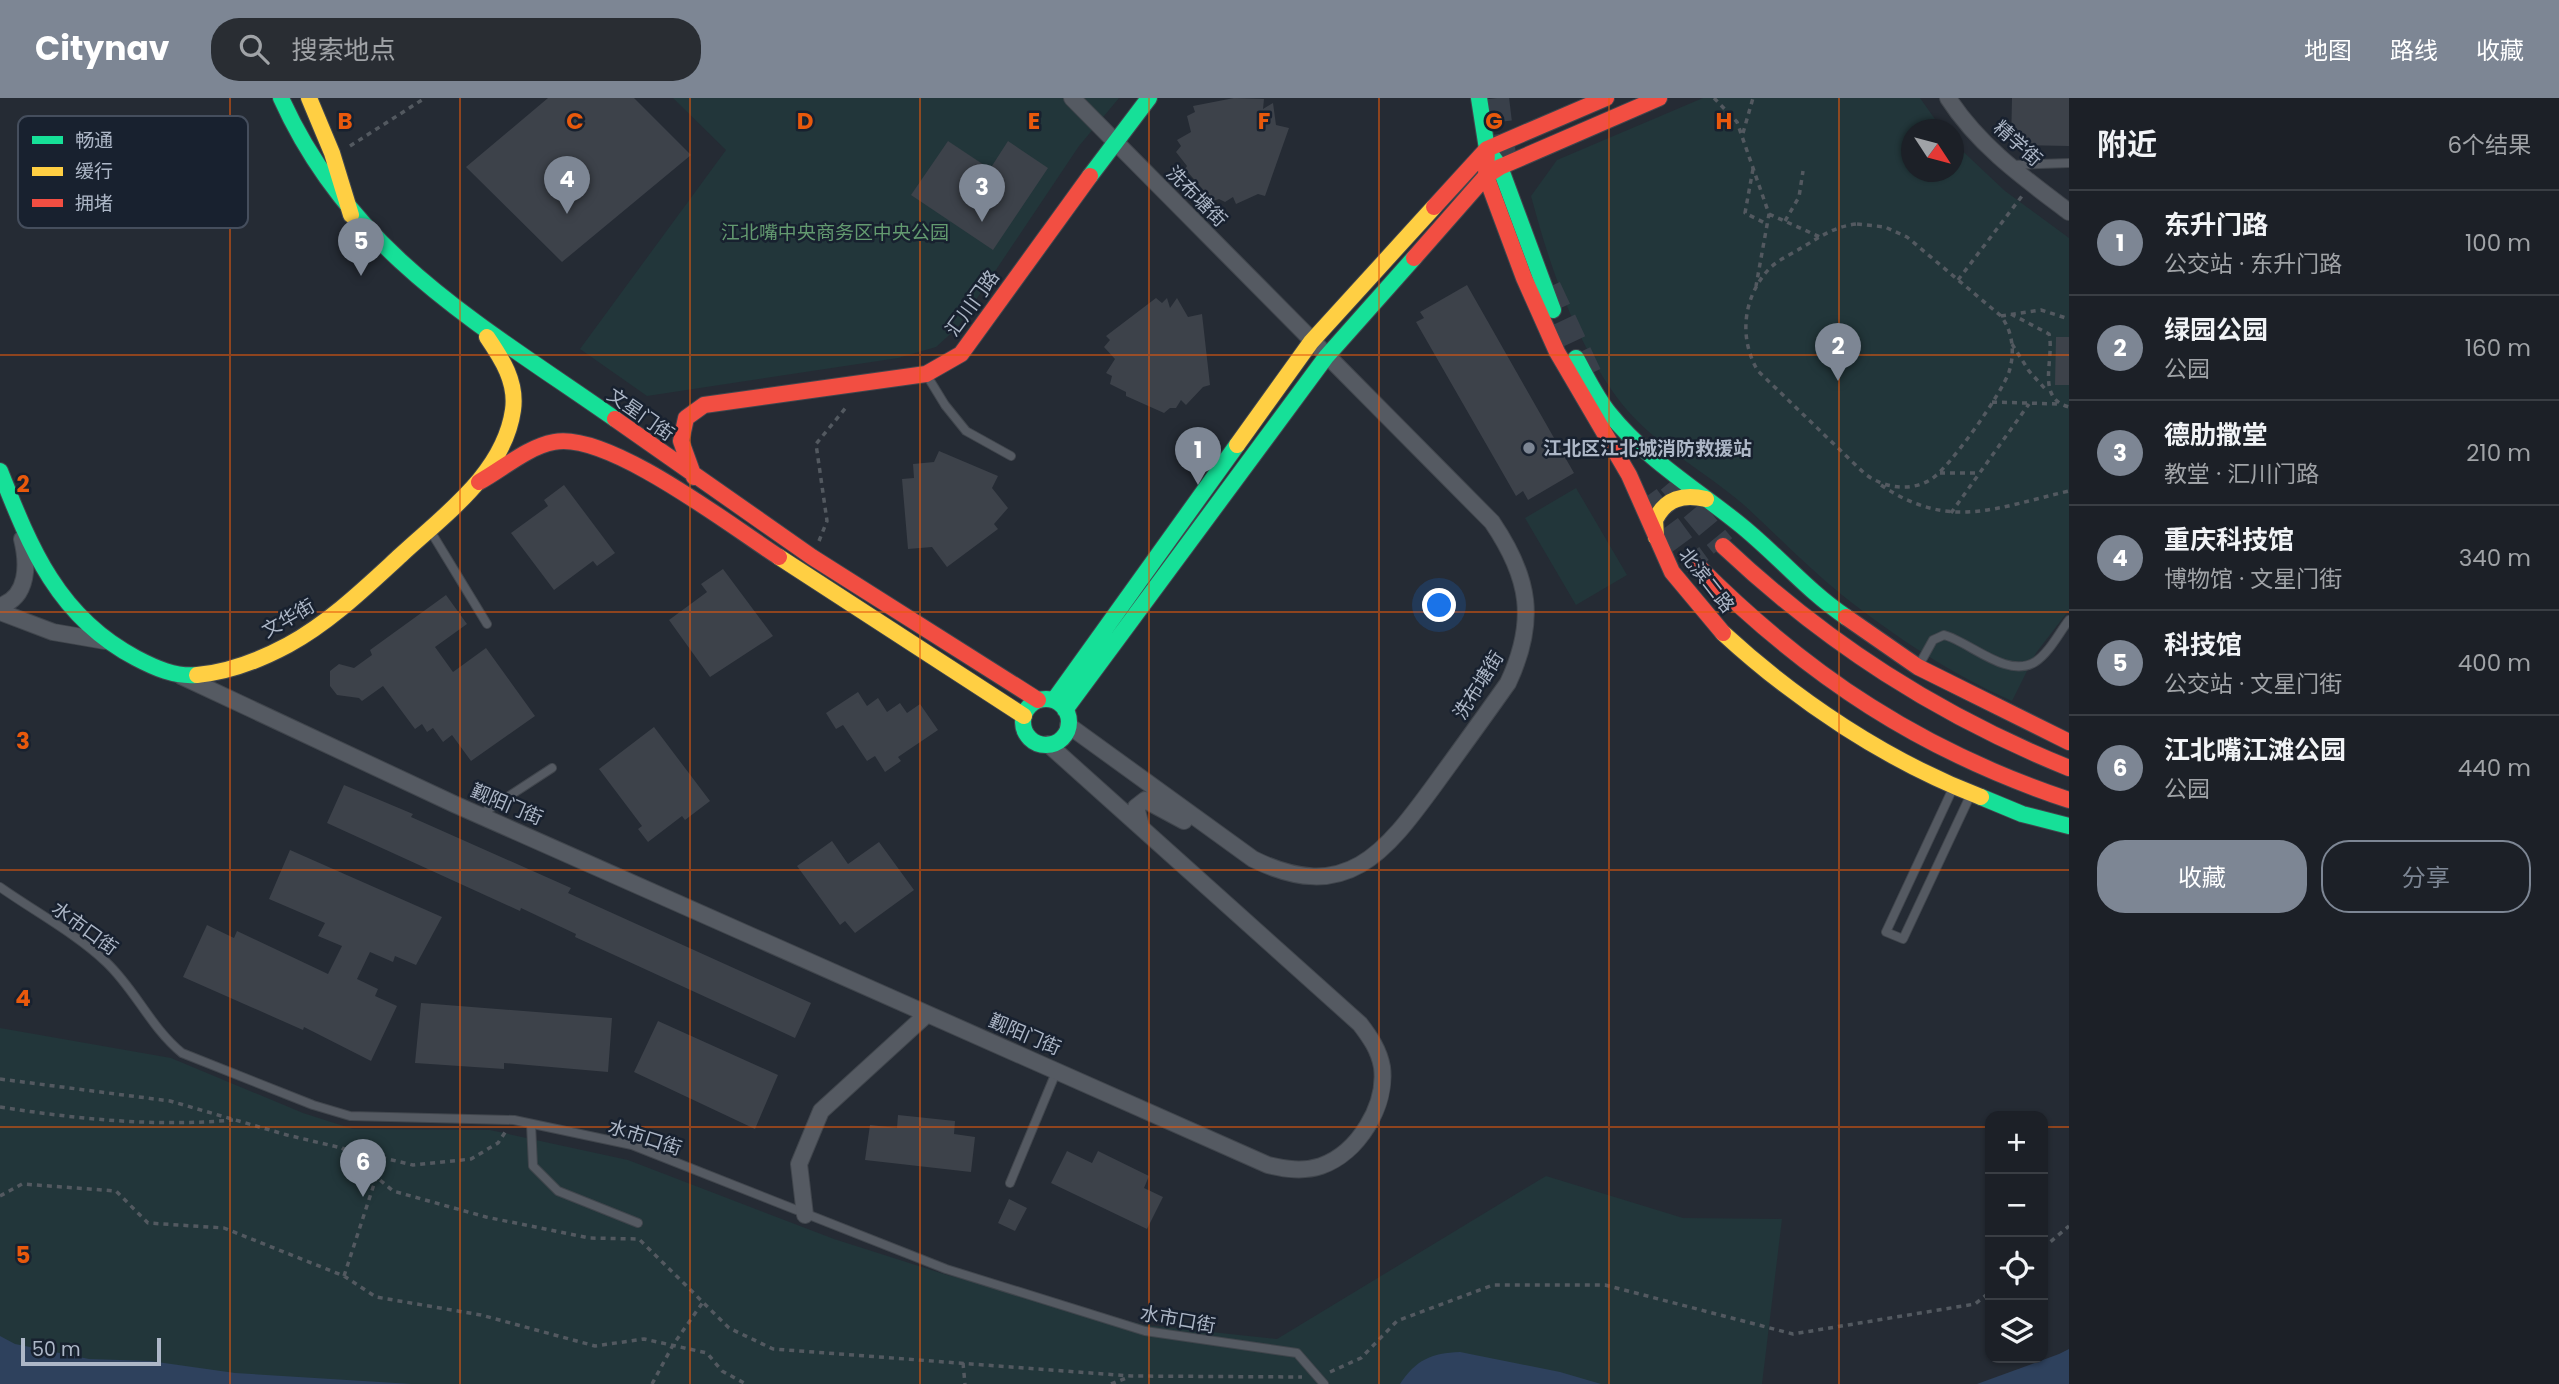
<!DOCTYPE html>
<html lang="zh">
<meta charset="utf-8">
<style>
body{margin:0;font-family:Poppins,"Noto Sans SC",sans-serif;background:#292d33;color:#f1f3f6}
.controls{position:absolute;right:21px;bottom:21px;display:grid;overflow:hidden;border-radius:14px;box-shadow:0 2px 5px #0004}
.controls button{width:63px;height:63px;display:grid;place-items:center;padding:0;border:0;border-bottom:2px solid #3a3e44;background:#1c2027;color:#f1f3f6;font:35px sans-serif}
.compass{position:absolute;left:1901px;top:21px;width:63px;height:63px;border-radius:50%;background:#1c2027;box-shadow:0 2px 5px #0004;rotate:126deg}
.scale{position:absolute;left:21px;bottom:18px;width:140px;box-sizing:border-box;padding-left:7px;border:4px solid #adb7c7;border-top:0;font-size:19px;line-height:24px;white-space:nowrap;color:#adb7c7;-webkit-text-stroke:5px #18212f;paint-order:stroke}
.you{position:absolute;left:1440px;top:508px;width:24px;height:24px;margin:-18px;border:5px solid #fff;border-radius:50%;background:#1a73e8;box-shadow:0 0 0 10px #1a73e833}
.badge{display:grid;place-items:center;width:46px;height:46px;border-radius:50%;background:#7d8694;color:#fff;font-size:23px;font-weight:700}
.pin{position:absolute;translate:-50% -58px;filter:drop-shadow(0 2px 4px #0008)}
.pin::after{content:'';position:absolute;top:37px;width:24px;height:21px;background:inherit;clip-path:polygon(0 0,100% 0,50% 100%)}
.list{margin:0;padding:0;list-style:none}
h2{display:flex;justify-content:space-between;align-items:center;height:91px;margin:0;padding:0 28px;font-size:30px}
h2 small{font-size:23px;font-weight:400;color:#a0a3a7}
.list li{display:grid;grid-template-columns:46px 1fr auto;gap:21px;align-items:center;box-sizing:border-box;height:105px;padding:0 28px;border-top:2px solid #3a3e44}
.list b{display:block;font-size:26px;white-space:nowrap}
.list p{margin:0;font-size:23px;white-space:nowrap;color:#a0a3a7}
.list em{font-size:23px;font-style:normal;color:#a0a3a7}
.actions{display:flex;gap:14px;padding:21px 28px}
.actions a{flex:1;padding:16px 0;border:2px solid #7d8694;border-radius:28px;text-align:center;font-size:24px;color:#7d8694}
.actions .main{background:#7d8694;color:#fff}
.icon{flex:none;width:38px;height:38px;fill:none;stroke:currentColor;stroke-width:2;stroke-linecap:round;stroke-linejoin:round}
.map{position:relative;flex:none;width:2069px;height:1286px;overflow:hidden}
header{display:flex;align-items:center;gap:42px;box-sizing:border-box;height:98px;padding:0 35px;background:#7d8694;color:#fff}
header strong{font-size:33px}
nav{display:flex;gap:38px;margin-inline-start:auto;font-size:24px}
.search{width:490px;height:63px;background:#292d33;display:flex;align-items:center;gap:18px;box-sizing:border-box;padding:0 24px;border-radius:28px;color:#a0a3a7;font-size:26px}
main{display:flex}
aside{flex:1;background:#1c2027}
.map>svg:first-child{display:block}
</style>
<header>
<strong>Citynav</strong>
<div class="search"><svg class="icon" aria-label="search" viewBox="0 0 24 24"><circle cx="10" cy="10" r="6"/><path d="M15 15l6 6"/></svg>搜索地点</div>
<nav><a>地图</a><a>路线</a><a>收藏</a></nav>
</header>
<main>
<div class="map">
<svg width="2069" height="1286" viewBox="0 0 2069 1286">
<rect width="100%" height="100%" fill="#252b34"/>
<path fill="#22363a" d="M673,0H1119L1079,48L957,230L936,249L898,260L647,298L580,251L726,52Z
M1703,0H1920L1942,31L1912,32V74H1954V45L2005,93L2069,140V512L2036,555L2012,603C1951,576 1894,538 1842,497C1807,469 1777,437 1744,407C1703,372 1656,348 1622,306C1576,247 1550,169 1531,98L1557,62Z
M1576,390L1627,477L1576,507L1525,420Z
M0,930L171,960L303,1015L353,1031L490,1032L628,1062L834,1141L947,1177L1145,1227L1277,1241L1546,1078L1683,1120L1782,1121L1762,1286H173L0,1250Z"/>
<path fill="#2e415d" d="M0,1238L15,1246L89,1261L150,1263L235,1275L412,1286H0Z
M2069,1251V1286H1977L2059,1256Z
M1460,1254L1560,1274L1601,1286H1400C1416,1262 1431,1255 1460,1254Z"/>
<path fill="#3d424a" d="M548,0H634L691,57L562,164L466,69Z
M1234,0L1264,1L1263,11L1273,5L1276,27L1289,30L1265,98L1258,96L1236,106L1233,99L1225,104L1219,101L1213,103L1185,71L1187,68L1176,54L1181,48L1177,42L1191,34L1187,18L1195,14L1193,8Z
M2012,0H2069V48L2011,47Z
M948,43L990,71L1008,43L1048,70L993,152L911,97Z
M1467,187L1574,375L1528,402L1523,393L1516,398L1416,224L1424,220L1420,214Z
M1156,200L1162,205L1167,200L1170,210L1177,200L1188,219L1202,216L1210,287L1203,289L1186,307L1181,302L1176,310H1170L1164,315L1126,298V294L1110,286L1112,278L1106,275L1115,261L1104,249L1110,242L1106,238Z
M2056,239H2069V287H2055Z
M939,353L998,378L992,390L1008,410L994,426L998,431L947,469L932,449L908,451L902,381L914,380L913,366L934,364Z
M564,387L615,455L597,468L593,463L554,492L511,435L548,408L544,402Z
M723,471L773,538L710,579L669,522L707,494L701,486Z
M446,497L467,526L435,549L453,574L486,550L535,618L471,663L452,637L443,644L433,630L427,634L422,626L415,631L383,588L362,603L359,600L337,597L330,588V573L339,566L354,570L372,557L370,552Z
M858,594L867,608L878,600L887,614L900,605L907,615L920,606L938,632L898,659L901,663L885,674L875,658L867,663L843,627L836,631L826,615Z
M654,629L710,703L685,722L682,718L648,744L638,731L642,728L599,671Z
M344,687L413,716L411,719L571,790L568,795L811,905L795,940L575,839L576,836L521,810L520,813L327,725Z
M832,743L848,766L879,744L914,792L855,835L845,823L840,827L797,768Z
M290,752L442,819L416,867L395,858L393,864L370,854L357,881L378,891L375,898L397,908L371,963L304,929L303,932L183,879L207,827L234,840L237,833L328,876L342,848L318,838L325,825L269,801Z
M421,905L612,920L608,974L504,965V971L415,965Z
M658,923L778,977L755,1031L634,974Z
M898,1017L955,1023L954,1036L975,1039L971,1074L865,1062L870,1027L897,1030Z
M1067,1053L1092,1065L1098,1053L1149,1078L1144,1090L1163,1099L1147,1131L1051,1085Z
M1009,1101L1027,1110L1015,1133L998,1125Z"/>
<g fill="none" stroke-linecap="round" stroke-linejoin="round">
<path stroke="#39404a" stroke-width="24" stroke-dasharray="24 12" stroke-linecap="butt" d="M1497,0L1505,66
M1549,189L1591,279
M1670,384L1723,448
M1647,398L1699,469"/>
<g stroke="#41464d" stroke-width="10">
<path id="lane" d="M2013,67L2069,65
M926,276L945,307L966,333L1011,358
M431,434L487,526
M1918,569L1933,542L1944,537C1970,544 2007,581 2035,564C2049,555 2059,535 2069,522
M1954,688L1886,834L1903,841L1971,696
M480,717L552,670
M0,789C34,813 75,835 106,864C135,891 151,930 182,955L313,1007L350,1018L514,1022L632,1047L946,1171L1145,1233L1297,1255L1324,1286
M531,1026L533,1068L558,1093L638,1125
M1010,1085L1057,972"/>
</g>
<g stroke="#41464d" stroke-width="18">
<path id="street" d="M1948,0C1979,48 2024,80 2069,114
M0,508C29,499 28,465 22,441
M0,514L53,534L105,543
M181,578L454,706L1268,1067C1285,1071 1303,1074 1321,1068C1358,1055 1387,1008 1382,969C1379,952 1370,939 1360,926L1048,646
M1068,627L1253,761C1346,807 1385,755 1436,685C1460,652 1484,619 1508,585C1537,523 1530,480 1492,424L1072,0
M1141,728L1136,709L1145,702L1184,723
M805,1117L799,1066L821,1013L926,917"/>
</g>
<g stroke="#41464d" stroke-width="18">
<path id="fast" d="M281,0C351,156 481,227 615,321
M1479,0L1487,51L1500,69L1553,212
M1090,78L1149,0
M1576,260C1586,278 1596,299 1609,315C1645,360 1693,389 1738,425C1776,455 1806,492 1846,519
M0,373C31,451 58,519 136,560C155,570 175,579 197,577
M1023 624a23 23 0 1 1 46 0a23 23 0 1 1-46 0Z
M1054,602L1237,347
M1065,612L1326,259L1414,160
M1981,699L2022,716L2069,728"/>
</g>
<g stroke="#41464d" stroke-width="18">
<path id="slow" d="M309,0L332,55L351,117
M1237,347L1311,244L1434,109
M1656,439L1655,422C1666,400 1683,396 1706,401
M779,459L1024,618
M1723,535C1797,603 1887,663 1981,699
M197,577C229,574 260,562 288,547C330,524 365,490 401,457C444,417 504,375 513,312C517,284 502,261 487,239"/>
</g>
<g stroke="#41464d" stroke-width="18">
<path id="jam" d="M1487,51L1486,78L1524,180L1557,254L1629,377L1672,474L1723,535
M1434,109L1487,51L1606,0
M1414,160L1486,78L1500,69L1659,0
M615,321L812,459L1038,602
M694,379L681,343L686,320L704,307L926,276L961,256L1090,78
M479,384C503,371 527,349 554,344C608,333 731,428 779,459
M1723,448C1826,545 1938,617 2069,670
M1699,469C1809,579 1922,653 2069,702
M1846,519L1918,569L2069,644"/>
</g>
<path stroke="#535960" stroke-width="3.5" stroke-dasharray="5 5" stroke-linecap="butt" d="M1714,0L1737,24L1769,116L1756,188
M1743,35L1753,0
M350,48L425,0
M1753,71L1745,115L1767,126
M1769,116L1820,139
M1785,123L1799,99L1803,73
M1857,126L1885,129L1907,139L2001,218C2013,234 2015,255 2009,274C2002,295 1949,371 1930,382C1909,394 1884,390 1865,376L1758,273C1738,240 1743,197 1771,169C1780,161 1793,155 1803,149C1821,138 1836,128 1857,126Z
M1958,182L2022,98
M2011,216L2049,236C2055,261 2035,300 2069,309
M2001,218L2041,212L2069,221
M2012,246L2029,273L2047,293
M1992,304L2059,306
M1940,375H1979
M1881,387C1949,433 1995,410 2069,393
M1951,415L2029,306
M819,443L827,423L816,346L848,307
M0,981L170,1003L287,1037L413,1067L471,1061L498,1045L506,1033
M0,1009C77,1021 155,1029 233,1022
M342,1050L393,1093L486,1119L589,1140L639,1141L729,1230L773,1251L1131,1278L1302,1279
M0,1098L22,1086L116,1093L148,1125L224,1130L344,1178L376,1199L481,1217L595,1248L644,1241L707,1255L722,1273L746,1286
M2043,1150L2069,1128
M344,1178L376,1080
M963,1265L965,1286
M1330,1274L1361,1260L1397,1223L1493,1187H1605L1793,1236L1975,1206L1990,1194
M652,1286L673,1247L703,1204
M1111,1286L1129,1279"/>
<use href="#lane" stroke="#555a62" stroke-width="8"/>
<use href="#street" stroke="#555a62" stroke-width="16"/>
<use href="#fast" stroke="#16e098" stroke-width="16"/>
<use href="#slow" stroke="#ffcf43" stroke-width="16"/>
<use href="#jam" stroke="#f24e42" stroke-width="16"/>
</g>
<path fill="none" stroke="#e8590c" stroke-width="2" stroke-opacity="0.55" d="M230,0V1286M460,0V1286M690,0V1286M920,0V1286M1149,0V1286M1379,0V1286M1609,0V1286M1839,0V1286M0,257H2069M0,514H2069M0,772H2069M0,1029H1990M2043,1029H2069"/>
<circle fill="#7d8694" stroke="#18212f" stroke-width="2.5" cx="1529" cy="350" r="7"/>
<g text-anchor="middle" stroke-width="5" stroke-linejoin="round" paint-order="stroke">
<g font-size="19" fill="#adb7c7" stroke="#18212f">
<text transform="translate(2018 45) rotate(42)" y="7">精学街</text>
<text transform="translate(1197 98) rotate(45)" y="7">洗布塘街</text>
<text transform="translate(972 205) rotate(-54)" y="7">汇川门路</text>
<text transform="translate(641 316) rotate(35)" y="7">文星门街</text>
<text transform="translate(1707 482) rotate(52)" y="7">北滨二路</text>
<text transform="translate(288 520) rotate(-30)" y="7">文华街</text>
<text transform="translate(1478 587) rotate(-58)" y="7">洗布塘街</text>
<text transform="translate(507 706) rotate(23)" y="7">觐阳门街</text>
<text transform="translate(85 830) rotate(36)" y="7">水市口街</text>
<text transform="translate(1025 936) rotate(23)" y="7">觐阳门街</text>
<text transform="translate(645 1039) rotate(18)" y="7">水市口街</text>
<text transform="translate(1178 1221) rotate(10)" y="7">水市口街</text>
</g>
<g font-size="19" fill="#639a70" stroke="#18212f">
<text x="835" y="141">江北嘴中央商务区中央公园</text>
</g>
<g font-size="19" font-weight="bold" fill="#adb7c7" stroke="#18212f" text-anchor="start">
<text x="1543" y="357">江北区江北城消防救援站</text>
</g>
</g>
<rect x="18" y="18" width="230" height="112" rx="10" fill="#18212f" stroke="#454e5d" stroke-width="2"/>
<rect x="32" y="38" width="31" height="8" fill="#16e098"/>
<rect x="32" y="69" width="31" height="9" fill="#ffcf43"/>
<rect x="32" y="101" width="31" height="8" fill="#f24e42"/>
<g font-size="19" fill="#adb7c7">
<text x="75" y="49">畅通</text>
<text x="75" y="80">缓行</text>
<text x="75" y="112">拥堵</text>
</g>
<g font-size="23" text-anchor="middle" font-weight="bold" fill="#e8590c" stroke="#18212f" stroke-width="5" stroke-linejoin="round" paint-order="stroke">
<text x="345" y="31">B</text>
<text x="575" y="31">C</text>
<text x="805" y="31">D</text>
<text x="1034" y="31">E</text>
<text x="1264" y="31">F</text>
<text x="1494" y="31">G</text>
<text x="1724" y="31">H</text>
<text x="23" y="394">2</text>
<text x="23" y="651">3</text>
<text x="23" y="908">4</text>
<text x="23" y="1165">5</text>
</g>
</svg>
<div class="controls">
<button>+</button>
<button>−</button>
<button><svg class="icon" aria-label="locate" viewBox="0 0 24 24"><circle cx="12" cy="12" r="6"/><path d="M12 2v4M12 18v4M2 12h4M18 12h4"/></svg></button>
<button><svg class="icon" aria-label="layers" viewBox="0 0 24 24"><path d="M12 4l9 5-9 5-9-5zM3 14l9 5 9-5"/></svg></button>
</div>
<svg class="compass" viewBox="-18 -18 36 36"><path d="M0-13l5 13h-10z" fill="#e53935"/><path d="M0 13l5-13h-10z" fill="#a0a3a7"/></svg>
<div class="scale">50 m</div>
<div class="you"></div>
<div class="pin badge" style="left:1198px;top:387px">1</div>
<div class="pin badge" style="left:1838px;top:283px">2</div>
<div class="pin badge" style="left:982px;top:124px">3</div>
<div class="pin badge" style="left:567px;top:116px">4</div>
<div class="pin badge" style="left:361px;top:178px">5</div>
<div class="pin badge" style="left:363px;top:1099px">6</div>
</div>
<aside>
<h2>附近<small>6个结果</small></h2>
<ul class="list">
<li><span class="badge">1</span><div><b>东升门路</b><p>公交站 · 东升门路</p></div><em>100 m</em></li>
<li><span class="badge">2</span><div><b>绿园公园</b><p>公园</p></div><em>160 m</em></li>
<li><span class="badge">3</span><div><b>德肋撒堂</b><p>教堂 · 汇川门路</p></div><em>210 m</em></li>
<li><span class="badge">4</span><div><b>重庆科技馆</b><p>博物馆 · 文星门街</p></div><em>340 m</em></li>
<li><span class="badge">5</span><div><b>科技馆</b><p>公交站 · 文星门街</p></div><em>400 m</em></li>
<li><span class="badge">6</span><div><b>江北嘴江滩公园</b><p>公园</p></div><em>440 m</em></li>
</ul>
<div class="actions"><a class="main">收藏</a><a>分享</a></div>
</aside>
</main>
